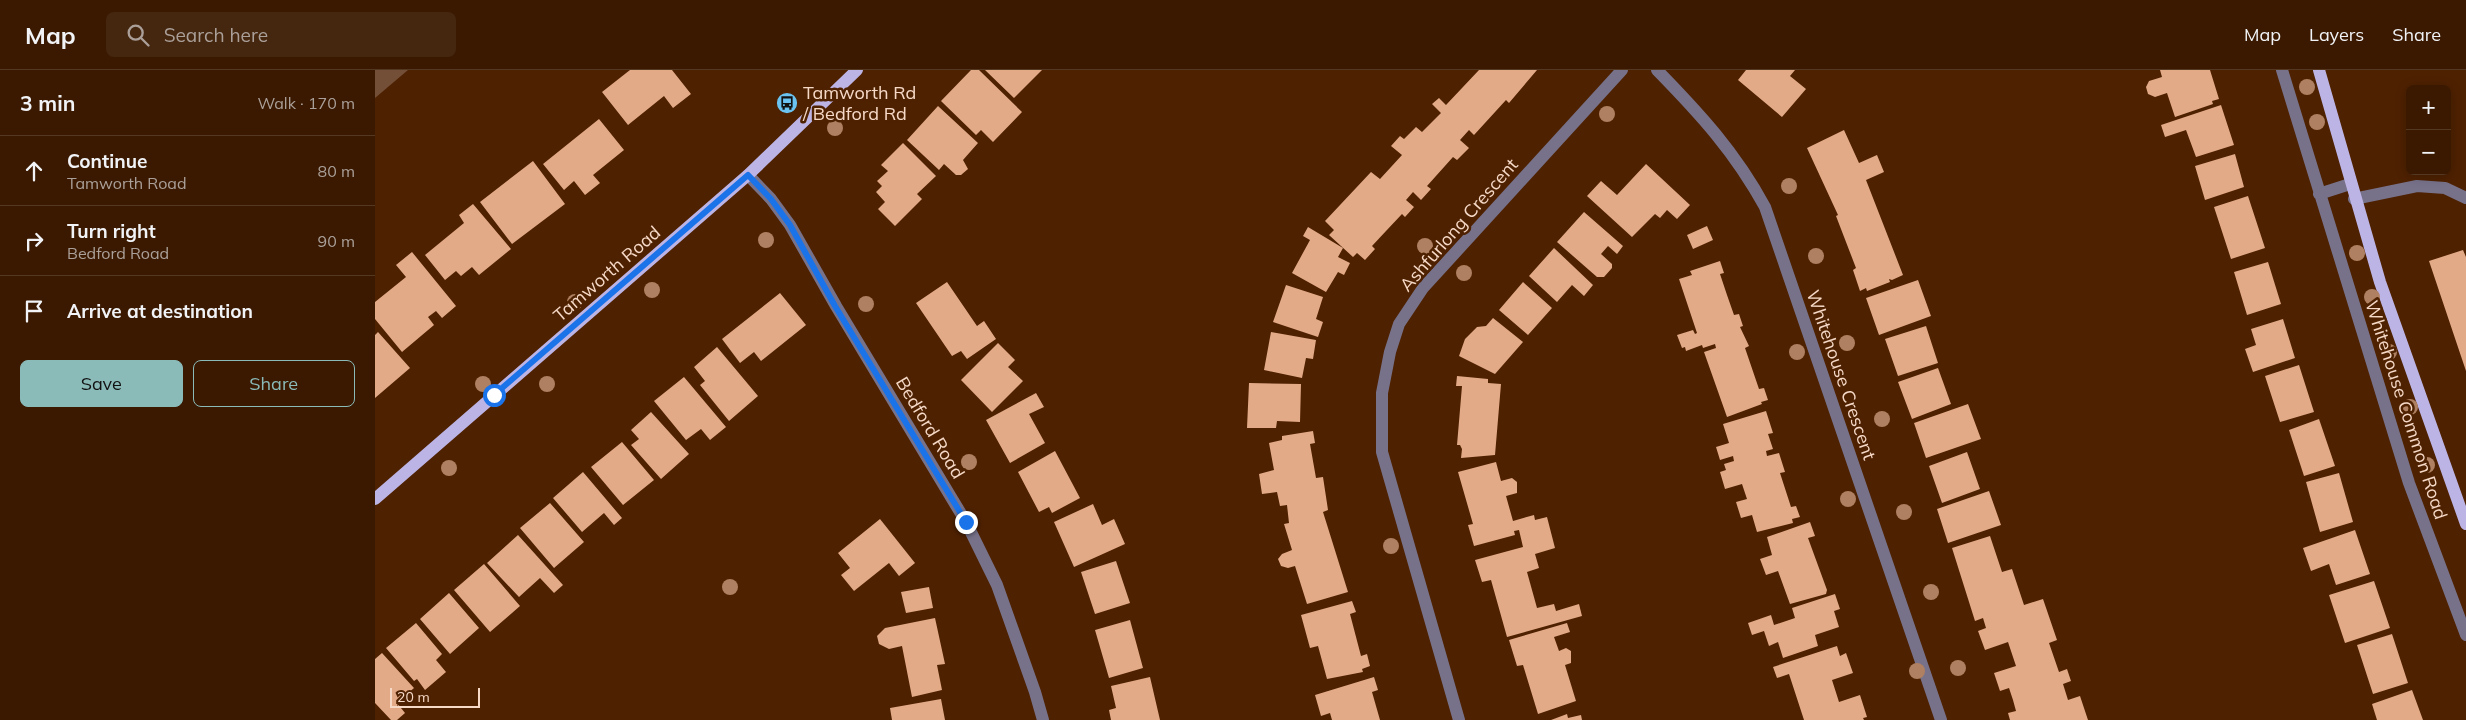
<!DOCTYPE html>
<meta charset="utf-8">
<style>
body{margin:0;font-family:Mulish,sans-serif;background:#45260f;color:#f1f3f6}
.controls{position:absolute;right:15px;top:15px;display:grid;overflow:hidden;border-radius:8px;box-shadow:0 2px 12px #0003}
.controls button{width:45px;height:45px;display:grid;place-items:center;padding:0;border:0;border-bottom:1px solid #543822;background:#3a1900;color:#f1f3f6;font:25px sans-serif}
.scale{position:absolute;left:15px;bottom:12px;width:90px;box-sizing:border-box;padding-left:5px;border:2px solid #f6d9c7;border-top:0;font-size:14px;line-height:18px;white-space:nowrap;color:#f6d9c7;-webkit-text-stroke:4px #4e2100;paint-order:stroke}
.stop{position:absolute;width:15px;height:15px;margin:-11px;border:4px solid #1a73e8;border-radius:50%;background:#fff}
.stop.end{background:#1a73e8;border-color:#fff;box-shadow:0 1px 5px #0008}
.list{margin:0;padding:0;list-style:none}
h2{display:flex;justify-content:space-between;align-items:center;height:65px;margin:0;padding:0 20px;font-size:21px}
h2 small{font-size:16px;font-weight:400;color:#aba099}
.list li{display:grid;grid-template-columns:32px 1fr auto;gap:15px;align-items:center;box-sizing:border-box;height:70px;padding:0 20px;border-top:1px solid #543822}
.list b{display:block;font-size:19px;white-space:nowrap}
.list p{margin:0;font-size:16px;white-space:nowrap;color:#aba099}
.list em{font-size:16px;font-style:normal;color:#aba099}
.actions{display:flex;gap:10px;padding:15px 20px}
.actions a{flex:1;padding:11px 0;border:1px solid #8bbbb9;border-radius:8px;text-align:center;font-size:18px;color:#8bbbb9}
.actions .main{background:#8bbbb9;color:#111}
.icon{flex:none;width:28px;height:28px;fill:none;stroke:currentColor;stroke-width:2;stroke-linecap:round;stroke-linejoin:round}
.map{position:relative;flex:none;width:2091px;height:650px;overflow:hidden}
header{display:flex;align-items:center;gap:30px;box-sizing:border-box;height:70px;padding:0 25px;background:#3a1900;border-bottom:1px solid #543822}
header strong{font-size:24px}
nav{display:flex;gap:28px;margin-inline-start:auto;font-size:18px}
.search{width:350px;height:45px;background:#45260f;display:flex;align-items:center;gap:12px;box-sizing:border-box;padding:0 18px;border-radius:8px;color:#aba099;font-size:19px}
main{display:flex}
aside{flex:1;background:#3a1900}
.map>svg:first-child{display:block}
</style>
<header>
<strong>Map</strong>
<div class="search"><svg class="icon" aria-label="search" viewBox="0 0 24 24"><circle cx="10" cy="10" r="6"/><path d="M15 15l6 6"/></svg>Search here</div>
<nav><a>Map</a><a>Layers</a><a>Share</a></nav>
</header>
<main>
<aside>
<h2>3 min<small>Walk · 170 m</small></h2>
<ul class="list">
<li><svg class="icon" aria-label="ahead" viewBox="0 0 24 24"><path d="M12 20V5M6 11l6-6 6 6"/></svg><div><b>Continue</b><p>Tamworth Road</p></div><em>80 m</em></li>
<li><svg class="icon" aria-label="right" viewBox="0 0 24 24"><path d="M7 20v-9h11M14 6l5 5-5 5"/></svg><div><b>Turn right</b><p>Bedford Road</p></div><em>90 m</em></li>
<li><svg class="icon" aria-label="arrive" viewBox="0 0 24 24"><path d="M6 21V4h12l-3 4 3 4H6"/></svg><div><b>Arrive at destination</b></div></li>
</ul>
<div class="actions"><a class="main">Save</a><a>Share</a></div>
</aside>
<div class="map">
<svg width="2091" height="650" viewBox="0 0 2091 650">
<rect width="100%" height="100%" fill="#4e2100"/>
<path fill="#744f38" d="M0,0H33L0,28Z"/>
<path fill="#e3aa87" d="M255,0H297L316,24L298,38L289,26L253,55L227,22Z
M596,0H604L647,42L618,72L606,60L601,65L566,31Z
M610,0H667L639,28Z
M1104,0H1162L1134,33L1131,30L1099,65L1094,60L1085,70L1094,78L1082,90L1078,87L1052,116L1056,119L1046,130L1038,122L1031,130L1039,137L1030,147L1027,144L1011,161L997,176L1000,179L990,190L982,183L978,187L954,165L959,160L950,151L996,102L1005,109L1027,85L1016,76L1025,66L1029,69L1041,57L1047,62L1066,43L1057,34L1064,28L1071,35Z
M1371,0H1420L1415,6L1431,19L1407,47L1363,10Z
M1785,0H1835L1844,29L1837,31L1838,34L1800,47L1792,23L1780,27L1773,24L1771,17L1774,11L1787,7Z
M1846,35L1859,75L1821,87L1811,60L1790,67L1786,55Z
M563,36L603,73L588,90L593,99L586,105H581L569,94L564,100L532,70Z
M224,49L249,80L218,105L225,113L210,125L199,111L189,120L168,94Z
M1469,60L1484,93L1502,85L1509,102L1491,110L1528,205L1517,210L1514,209L1515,212L1492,221L1491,218L1485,221L1478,200L1481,198L1461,146L1463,145L1432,78Z
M528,73L561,106L542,124L547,129L520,156L503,139L510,132L501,122L507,116L502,111L513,101L506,95Z
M1860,84L1869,117L1830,130L1820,96Z
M158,91L190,134L137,174L105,132Z
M1271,94L1315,135L1302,149L1292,140L1285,148L1280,144L1257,167L1212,126L1226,111L1242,125Z
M1873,126L1890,178L1856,189L1839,137Z
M98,134L136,179L104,205L97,197L86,206L81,201L70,210L50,185L89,153L84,145Z
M1209,142L1248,176L1242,184L1233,176L1226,184L1237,194V198L1229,207H1222L1182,172Z
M1332,156L1338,170L1318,179L1312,165Z
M933,157L968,178L963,187L975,193L969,205L963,202L951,222L917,203L935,170L928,166Z
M1179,178L1218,215L1209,226L1197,215L1182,232L1154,206Z
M2088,180L2091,187V301L2054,191Z
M37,182L81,236L67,248L61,241L53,247L59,255L27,282L0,249V232L31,207L21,195Z
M1345,191L1349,203L1345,204L1352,225L1359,245L1364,244L1368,256L1365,257L1374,276L1370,278L1384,319L1389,318L1393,330L1386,332L1387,334L1352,347L1329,282L1341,278L1340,274L1328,278L1327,275L1311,281L1310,277L1307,278L1302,265L1318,260L1320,264L1322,263L1304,209L1317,205L1315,201Z
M1893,192L1906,234L1872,245L1859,202Z
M1543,210L1556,246L1504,265L1491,228Z
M572,212L602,256L609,251L621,269L592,289L586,281L577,286L541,233Z
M1148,212L1177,238L1153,265L1124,240Z
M911,215L948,227L941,249L948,252L943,267L898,252Z
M405,223L431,255L386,291L379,282L365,293L347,269Z
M1118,248L1148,272L1120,304L1084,286L1090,269L1102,257L1111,256Z
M1908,249L1920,288L1878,302L1870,279L1881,275L1876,259Z
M1551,256L1563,293L1523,306L1510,269Z
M3,262L35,298L0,328V265Z
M896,262L941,270L938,289L931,288L927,308L889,300Z
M623,273L640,290L633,297L648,311L617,342L586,310Z
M342,277L383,326L354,351L325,315L330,311L319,297Z
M1924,295L1939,342L1905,352L1890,306Z
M1563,298L1576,334L1537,349L1523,312Z
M1082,306L1113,309V313L1126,314L1120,385L1086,388L1087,379L1085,375H1082L1087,316H1081Z
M309,307L351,357L335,370L326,359L311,370L279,331Z
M874,313L926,314L925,352L902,351L901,358H872Z
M661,323L669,337L654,344L670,373L635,393L611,350Z
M1593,334L1606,369L1551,388L1539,353Z
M1391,341L1398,363L1393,364L1398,379L1391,381L1392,386L1404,383L1410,402L1405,403L1416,437L1421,436L1425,447L1417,449L1418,453L1382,462L1377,445L1366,448L1361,432L1372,429L1367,414L1350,419L1345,402L1351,400L1349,394L1359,391L1358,386L1345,390L1341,377L1354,373L1348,354Z
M276,342L314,384L286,409L256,375L264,369L256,360Z
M1944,349L1960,396L1929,406L1914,360Z
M938,361L940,373L935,374L941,408L948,407L953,440L948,442L973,522L932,534L920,496L913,498L906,496L903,489L907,484L917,480L909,454L914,453L912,435L905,436L902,422L887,424L884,404L899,400L894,373L907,370V366Z
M247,372L279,410L248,435L216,397Z
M680,381L705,428L677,443L674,437L664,442L643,402Z
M1592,382L1605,419L1567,433L1554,396Z
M1121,392L1126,411L1137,408L1142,412V423L1131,426L1138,451L1159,445L1160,450L1172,447L1180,478L1160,484L1164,498L1152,502L1162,538L1179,534L1181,541L1204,534L1207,546L1132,567L1116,510L1107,512L1100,490L1148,477L1144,460L1139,461L1140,465L1099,476L1093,455L1098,454L1083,402Z
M208,402L247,448L239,455L229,443L207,462L178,428Z
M1964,403L1978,452L1945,462L1931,412Z
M1614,421L1626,455L1573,473L1562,439Z
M175,433L209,472L179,498L145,458Z
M718,434L727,455L739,449L750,474L699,497L679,452Z
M505,449L540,493L524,506L514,493L479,521L466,505L475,498L463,483Z
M1435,452L1440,466L1433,468L1452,520L1451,524L1415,534L1403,501L1391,505L1385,489L1397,485L1392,467Z
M1980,460L1995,504L1961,515L1954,494L1936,501L1928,478Z
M143,465L188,515L179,523L165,508L144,527L112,493Z
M1615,466L1627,502L1637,499L1649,535L1668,529L1682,570L1674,573L1684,602L1692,599L1696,611L1688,614L1693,630L1705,626L1713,650H1635L1633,643L1641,641L1638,630L1634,618L1625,621L1619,603L1641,596L1633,572L1610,580L1603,561L1611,558L1608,548L1600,551L1577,478Z
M741,491L755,533L720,544L706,502Z
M109,494L145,536L115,562L79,520Z
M1999,511L2015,558L1970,573L1954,525Z
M554,517L558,538L531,543L526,522Z
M74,523L104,558L75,584L45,549Z
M1460,524L1465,539L1459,541L1464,557L1440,565L1443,576L1408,588L1403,572L1394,576L1389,561L1377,565L1373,553L1396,545L1399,555L1420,548L1417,538Z
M977,531L981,542L975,544L986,586L992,584L995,596L987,599L988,602L952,609L943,576L935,578L926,545Z
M560,548L570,594L562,595L567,620L537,627L527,576L514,579L504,574L502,566L510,558Z
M755,550L768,598L734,608L720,560Z
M41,553L67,584L61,590L71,602L50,620L42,609L39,611L11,578Z
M1192,553L1195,562L1179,567L1184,581L1191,578L1196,581V593L1190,595L1201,631L1163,644L1148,595L1142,596L1134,570Z
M2017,564L2033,613L1998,624L1982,575Z
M1462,576L1465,586L1471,583L1478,603L1457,610L1464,632L1485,625L1492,647L1488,648L1489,650H1429L1414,604L1402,608L1398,597Z
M7,583L39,618L22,633L30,643L22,650H16L0,633V589Z
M775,607L785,650H736L734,640L741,638L736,616Z
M999,607L1003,620L997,622L1005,650H957L955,643L946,646L940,625Z
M2037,620L2048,650H2002L1997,634Z
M566,629L570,650H517L515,638Z
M1192,644L1193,648L1206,645L1207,650H1176Z"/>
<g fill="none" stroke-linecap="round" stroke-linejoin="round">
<path stroke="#77728a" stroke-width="12" d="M1282,0C1325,44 1360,82 1390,137L1566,650
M1907,0L2034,413L2091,565
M373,105L396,129L415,155L461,236L591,452L622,515L660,622L668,650
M1944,124L1975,114
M1979,129L2042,116L2070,118L2091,128
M1084,650L1007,382V323L1015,282L1024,254L1048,218L1247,0"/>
<path stroke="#bdb4e6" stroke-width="12" d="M1944,0L2005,212L2091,454
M0,429L373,105L482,0"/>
</g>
<g fill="#af8061">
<circle cx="1932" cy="17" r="8"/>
<circle cx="1232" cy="44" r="8"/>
<circle cx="1942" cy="52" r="8"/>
<circle cx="460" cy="58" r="8"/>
<circle cx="1414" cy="116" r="8"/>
<circle cx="391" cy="170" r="8"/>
<circle cx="1050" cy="176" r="8"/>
<circle cx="1982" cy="183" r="8"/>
<circle cx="1441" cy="186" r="8"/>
<circle cx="1089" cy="203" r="8"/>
<circle cx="277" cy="220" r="8"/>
<circle cx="1997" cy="227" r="8"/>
<circle cx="200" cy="232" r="8"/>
<circle cx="491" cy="234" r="8"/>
<circle cx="1472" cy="273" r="8"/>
<circle cx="1422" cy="282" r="8"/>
<circle cx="2014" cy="282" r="8"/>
<circle cx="108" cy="314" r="8"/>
<circle cx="172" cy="314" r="8"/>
<circle cx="2035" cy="337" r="8"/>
<circle cx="1507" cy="349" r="8"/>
<circle cx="594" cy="392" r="8"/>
<circle cx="2052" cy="395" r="8"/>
<circle cx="74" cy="398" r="8"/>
<circle cx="1473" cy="429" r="8"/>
<circle cx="1529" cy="442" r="8"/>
<circle cx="1016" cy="476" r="8"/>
<circle cx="355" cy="517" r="8"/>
<circle cx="1556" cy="522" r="8"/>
<circle cx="1583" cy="598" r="8"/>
<circle cx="1542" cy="601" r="8"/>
</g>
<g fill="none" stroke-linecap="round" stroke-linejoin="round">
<path stroke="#1a73e8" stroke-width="6" d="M119,325L373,105L396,129L415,155L460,236L591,452"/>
</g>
<defs>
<g id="bus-disc" transform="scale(1.125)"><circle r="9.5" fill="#6ac3f1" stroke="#4e2100"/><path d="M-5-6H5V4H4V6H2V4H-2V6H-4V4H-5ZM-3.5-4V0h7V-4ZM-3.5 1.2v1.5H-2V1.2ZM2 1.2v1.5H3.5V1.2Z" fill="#111"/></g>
</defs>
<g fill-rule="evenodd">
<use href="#bus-disc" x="412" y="33"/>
</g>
<g text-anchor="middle" stroke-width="5" stroke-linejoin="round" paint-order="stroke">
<g font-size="18" fill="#f6d9c7" stroke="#4e2100" text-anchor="start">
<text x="428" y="29">Tamworth Rd<tspan x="428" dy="21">/ Bedford Rd</tspan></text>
</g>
<g font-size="18" fill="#f6d9c7" stroke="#4e2100">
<text transform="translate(1084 155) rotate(-49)" y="6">Ashfurlong Crescent</text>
<text transform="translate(232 204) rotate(-41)" y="6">Tamworth Road</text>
<text transform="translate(1466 305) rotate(71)" y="6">Whitehouse Crescent</text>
<text transform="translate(2031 340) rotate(72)" y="6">Whitehouse Common Road</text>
<text transform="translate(555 358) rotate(59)" y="6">Bedford Road</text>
</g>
</g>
</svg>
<div class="controls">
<button>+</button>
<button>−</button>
</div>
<div class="scale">20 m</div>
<div class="stop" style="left:119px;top:325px"></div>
<div class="stop end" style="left:591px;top:452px"></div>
</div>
</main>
